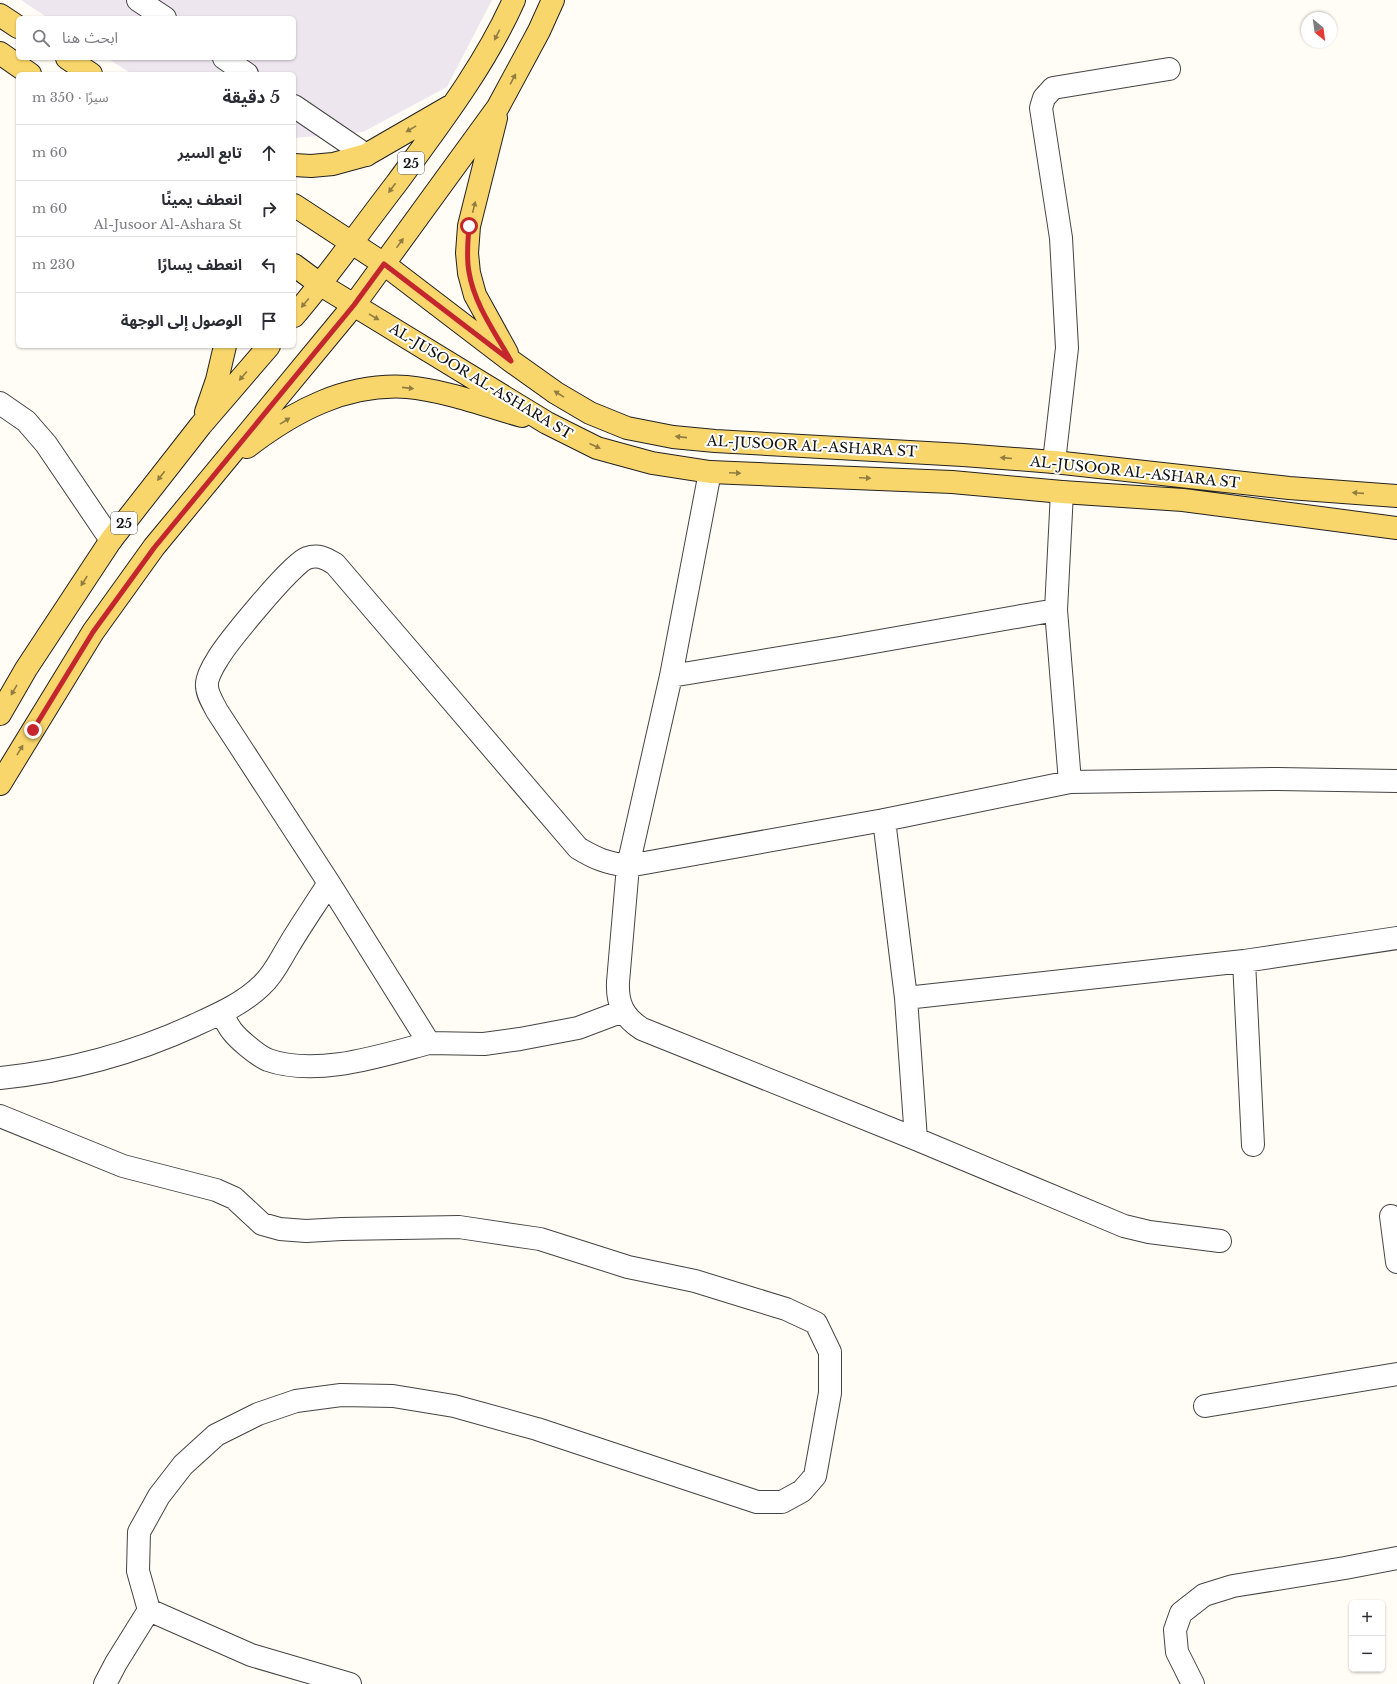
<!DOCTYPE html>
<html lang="ar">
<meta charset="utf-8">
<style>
body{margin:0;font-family:"Libre Baskerville","Noto Sans Arabic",serif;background:#f2f2f3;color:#2b2b33;direction:rtl}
.controls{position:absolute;right:12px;bottom:12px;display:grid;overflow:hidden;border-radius:6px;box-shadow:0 1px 3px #0004}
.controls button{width:36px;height:36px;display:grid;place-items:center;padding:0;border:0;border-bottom:1px solid #e1e1e2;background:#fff;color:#2b2b33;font:20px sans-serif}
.compass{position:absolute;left:1301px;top:12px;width:36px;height:36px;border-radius:50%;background:#fff;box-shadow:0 1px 3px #0004;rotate:151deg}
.stop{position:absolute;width:12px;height:12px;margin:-9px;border:3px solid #c4262e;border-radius:50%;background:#fff}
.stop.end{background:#c4262e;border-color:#fff;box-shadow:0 1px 4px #0008}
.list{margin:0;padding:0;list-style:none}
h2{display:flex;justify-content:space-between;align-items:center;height:52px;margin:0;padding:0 16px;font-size:17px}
h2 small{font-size:13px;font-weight:400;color:#7c7c81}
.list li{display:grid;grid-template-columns:26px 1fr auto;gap:12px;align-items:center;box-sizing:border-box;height:56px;padding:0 16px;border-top:1px solid #e1e1e2}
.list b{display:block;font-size:15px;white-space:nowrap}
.list p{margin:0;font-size:13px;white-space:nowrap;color:#7c7c81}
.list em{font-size:13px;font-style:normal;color:#7c7c81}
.icon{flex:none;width:22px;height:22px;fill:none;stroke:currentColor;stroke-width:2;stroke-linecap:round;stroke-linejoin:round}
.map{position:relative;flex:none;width:1397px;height:1684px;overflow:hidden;direction:ltr}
.search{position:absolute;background:#fff;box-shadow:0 1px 3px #0004;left:16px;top:16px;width:280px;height:44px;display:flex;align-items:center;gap:10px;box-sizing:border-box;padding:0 14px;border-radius:6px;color:#7c7c81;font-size:15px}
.panel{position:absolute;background:#fff;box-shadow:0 1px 3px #0004;left:16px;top:72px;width:280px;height:276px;border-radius:6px;direction:rtl}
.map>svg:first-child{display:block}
</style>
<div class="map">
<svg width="1397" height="1684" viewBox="0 0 1397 1684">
<rect width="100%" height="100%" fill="#fffdf5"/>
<path fill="#eee6ef" d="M21,0H492L447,87L363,132L294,138V74H132L107,58H294V18H48Z"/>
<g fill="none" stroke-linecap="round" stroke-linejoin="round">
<g stroke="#444" stroke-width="24">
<path id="minor" d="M138,0L165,18
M224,58L247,74
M294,106L366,155
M0,403L26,421L46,444L111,540
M1054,462L1067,348L1061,238L1041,108L1044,98L1053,88L1169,69
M710,472L671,676L628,866L618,982C617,1003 623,1017 642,1029L916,1139L1124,1226L1149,1232L1220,1241
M1062,492L1056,610L1070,782
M671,676L840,648L1056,610
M884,820L906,998L916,1139
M1244,961L1253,1145
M906,998L1244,961L1397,938
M623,1011L578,1028L520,1039L484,1044L429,1043L329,883L217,711C213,703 207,694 207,686C206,679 213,666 217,660C226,644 292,563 307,558C318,554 325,558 335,564L578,848C596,859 607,863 628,866L884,820L1070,782L1278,779L1397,781
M221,1013C225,1019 228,1026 232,1031C238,1039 258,1056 268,1060C317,1077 380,1056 429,1043
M0,1078C69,1071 132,1054 195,1025C219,1014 244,1003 262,985C274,974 280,960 288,947C301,925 315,905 329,883
M0,1116L123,1166L216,1190L234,1198L262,1224L280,1229L306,1231L342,1229L459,1227L540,1239L628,1267L695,1281L750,1298L786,1309L816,1323L830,1352V1393L815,1476L802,1491L782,1502H757L537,1429L454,1406L393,1396L341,1395L296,1401L258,1414L216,1435L183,1465L159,1496L139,1532L138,1571L149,1610L116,1663L105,1684
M1391,1216L1397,1262
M1205,1406L1397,1374
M149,1610L251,1655L350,1684
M1193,1684L1177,1652L1175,1630L1181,1613L1204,1595L1233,1586L1345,1568L1397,1558"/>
</g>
<g stroke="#222" stroke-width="24">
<path id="major" d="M0,15L18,27
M0,53L30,74
M67,58L91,74
M496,118L469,226L467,253L469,273L475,295L507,353
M294,165L311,166L333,164L366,155L449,107
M294,205L384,264L511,361L556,393L590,413L627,428L673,437L715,441L963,455L1054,462L1289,488L1397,496
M294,265L321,285L547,423L597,448L652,463L710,472L952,482L1062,492L1183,500L1397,528
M294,316C330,274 362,228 396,184C439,125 484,67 514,0
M206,412L217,380L225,346
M247,447C294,411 346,383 407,387C443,390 487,406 522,416
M0,714L26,669L111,540L201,425L269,346
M0,784L93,632L154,547L354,305L498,107L539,31L553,0"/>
</g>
<use href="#minor" stroke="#fff" stroke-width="22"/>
<use href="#major" stroke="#f9d66b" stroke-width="22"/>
</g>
<defs><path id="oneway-solid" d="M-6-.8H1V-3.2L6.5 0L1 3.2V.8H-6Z"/></defs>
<g fill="#917d42">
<use href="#oneway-solid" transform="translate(497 35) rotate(117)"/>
<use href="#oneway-solid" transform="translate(513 79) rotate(-62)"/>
<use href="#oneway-solid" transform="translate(411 129) rotate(149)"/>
<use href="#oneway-solid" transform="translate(392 188) rotate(127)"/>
<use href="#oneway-solid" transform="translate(474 207) rotate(-76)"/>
<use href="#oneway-solid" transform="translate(400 243) rotate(-54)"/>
<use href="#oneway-solid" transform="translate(305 303) rotate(130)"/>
<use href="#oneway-solid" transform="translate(374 317) rotate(31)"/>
<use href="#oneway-solid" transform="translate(243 376) rotate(130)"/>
<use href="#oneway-solid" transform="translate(408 388) rotate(6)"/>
<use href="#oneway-solid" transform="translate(559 394) rotate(-148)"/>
<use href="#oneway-solid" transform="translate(285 421) rotate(-32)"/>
<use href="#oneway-solid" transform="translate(681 437) rotate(-174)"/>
<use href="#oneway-solid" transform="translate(595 446) rotate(24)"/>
<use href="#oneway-solid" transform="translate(1006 458) rotate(-175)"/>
<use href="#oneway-solid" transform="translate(735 473) rotate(2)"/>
<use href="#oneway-solid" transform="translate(161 476) rotate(128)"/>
<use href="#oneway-solid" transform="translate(865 478) rotate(2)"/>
<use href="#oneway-solid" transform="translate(1358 493) rotate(-176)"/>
<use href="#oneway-solid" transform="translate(84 581) rotate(123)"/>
<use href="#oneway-solid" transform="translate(14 690) rotate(120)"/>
<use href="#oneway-solid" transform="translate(20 750) rotate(-59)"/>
</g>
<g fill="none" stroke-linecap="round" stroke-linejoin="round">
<path stroke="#c4262e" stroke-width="5" d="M33,730L93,632L154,548L354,305L384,264L511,361C496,334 474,304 469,272C466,257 468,241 469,226"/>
</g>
<g text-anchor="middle" stroke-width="4" stroke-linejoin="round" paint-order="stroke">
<g fill="#fff" stroke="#585858" stroke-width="1">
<rect x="398" y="152" width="26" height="22" rx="3"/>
<rect x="111" y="512" width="26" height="22" rx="3"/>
</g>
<g font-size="13" font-weight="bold" fill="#111">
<text x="411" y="168">25</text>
<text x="124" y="528">25</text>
</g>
<g font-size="14" fill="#111" stroke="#fff">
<text transform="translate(481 381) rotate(31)" y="5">AL-JUSOOR AL-ASHARA ST</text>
<text transform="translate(812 446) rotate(3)" y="5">AL-JUSOOR AL-ASHARA ST</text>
<text transform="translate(1135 472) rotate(6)" y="5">AL-JUSOOR AL-ASHARA ST</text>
</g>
</g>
</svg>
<div class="controls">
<button>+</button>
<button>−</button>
</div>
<svg class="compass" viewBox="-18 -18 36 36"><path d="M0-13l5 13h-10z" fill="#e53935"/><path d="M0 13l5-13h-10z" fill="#7c7c81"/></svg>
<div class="stop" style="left:469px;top:226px"></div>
<div class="stop end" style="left:33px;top:730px"></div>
<div class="search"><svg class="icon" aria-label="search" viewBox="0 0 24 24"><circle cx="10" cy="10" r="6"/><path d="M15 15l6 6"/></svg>ابحث هنا</div>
<section class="panel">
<h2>5 دقيقة<small>سيرًا · 350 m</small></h2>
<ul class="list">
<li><svg class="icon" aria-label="ahead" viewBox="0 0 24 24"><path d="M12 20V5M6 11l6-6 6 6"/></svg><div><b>تابع السير</b></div><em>60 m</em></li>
<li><svg class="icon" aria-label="right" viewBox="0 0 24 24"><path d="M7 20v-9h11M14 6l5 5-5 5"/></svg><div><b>انعطف يمينًا</b><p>Al-Jusoor Al-Ashara St</p></div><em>60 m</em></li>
<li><svg class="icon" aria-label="left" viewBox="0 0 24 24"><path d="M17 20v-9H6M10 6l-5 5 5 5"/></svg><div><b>انعطف يسارًا</b></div><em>230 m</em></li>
<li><svg class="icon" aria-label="arrive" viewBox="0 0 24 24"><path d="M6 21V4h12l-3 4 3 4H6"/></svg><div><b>الوصول إلى الوجهة</b></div></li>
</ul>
</section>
</div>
